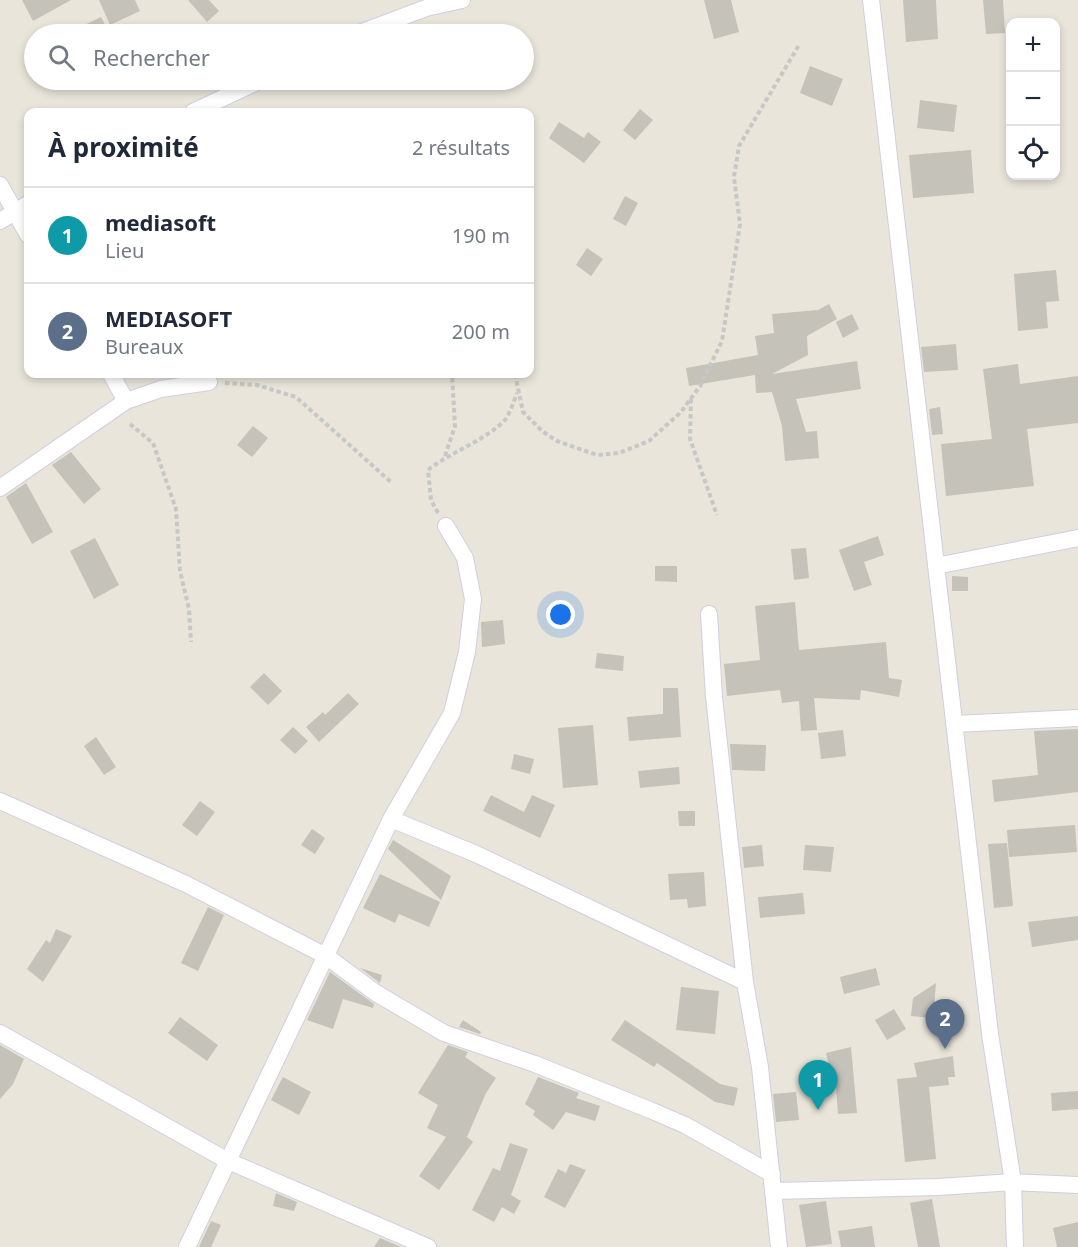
<!DOCTYPE html>
<html lang="fr">
<meta charset="utf-8">
<style>
body{margin:0;font-family:"Noto Sans",sans-serif;background:#f6f6f7;color:#1f2937}
.controls{position:absolute;right:18px;top:18px;display:grid;overflow:hidden;border-radius:12px;box-shadow:0 3px 9px #0003}
.controls button{width:54px;height:54px;display:grid;place-items:center;padding:0;border:0;border-bottom:2px solid #e0e1e3;background:#fff;color:#1f2937;font:30px sans-serif}
.you{position:absolute;left:561px;top:615px;width:21px;height:21px;margin:-15px;border:4px solid #fff;border-radius:50%;background:#1a73e8;box-shadow:0 0 0 9px #1a73e833}
.badge{display:grid;place-items:center;width:39px;height:39px;border-radius:50%;background:#d93025;color:#fff;font-size:20px;font-weight:700}
.pin{position:absolute;translate:-50% -50px;filter:drop-shadow(0 2px 3px #0008)}
.pin::after{content:'';position:absolute;top:32px;width:21px;height:18px;background:inherit;clip-path:polygon(0 0,100% 0,50% 100%)}
.list{margin:0;padding:0;list-style:none}
h2{display:flex;justify-content:space-between;align-items:center;height:78px;margin:0;padding:0 24px;font-size:26px}
h2 small{font-size:20px;font-weight:400;color:#747a83}
.list li{display:grid;grid-template-columns:39px 1fr auto;gap:18px;align-items:center;box-sizing:border-box;height:96px;padding:0 24px;border-top:2px solid #e0e1e3}
.list b{display:block;font-size:22px;white-space:nowrap}
.list p{margin:0;font-size:20px;white-space:nowrap;color:#747a83}
.list em{font-size:20px;font-style:normal;color:#747a83}
.icon{flex:none;width:33px;height:33px;fill:none;stroke:currentColor;stroke-width:2;stroke-linecap:round;stroke-linejoin:round}
.map{position:relative;flex:none;width:1078px;height:1247px;overflow:hidden}
.search{position:absolute;background:#fff;box-shadow:0 3px 9px #0003;left:24px;top:24px;width:510px;height:66px;display:flex;align-items:center;gap:15px;box-sizing:border-box;padding:0 21px;border-radius:33px;color:#747a83;font-size:22px}
.panel{position:absolute;background:#fff;box-shadow:0 3px 9px #0003;left:24px;top:108px;width:510px;height:270px;border-radius:12px}
.map>svg:first-child{display:block}
</style>
<div class="map">
<svg width="1078" height="1247" viewBox="0 0 1078 1247">
<rect width="100%" height="100%" fill="#e9e5da"/>
<path fill="#c4c2b9" d="M22,0H71L33,21Z
M99,0H135L140,11L110,25Z
M188,0H209L219,11L207,22Z
M704,0H731L739,32L714,39Z
M903,0H936L938,39L906,42Z
M983,0H1003L1005,33L986,34Z
M101,17L110,34H66Z
M810,66L843,79L832,106L800,93Z
M920,100L957,105L954,132L917,128Z
M640,109L653,120L635,140L623,130Z
M559,122L584,138L588,132L601,142L584,163L549,138Z
M971,150L974,193L913,198L909,155Z
M625,196L638,203L626,226L613,219Z
M587,248L603,259L591,276L576,265Z
M1056,270L1059,301L1046,302L1048,328L1018,331L1014,274Z
M829,304L837,319L807,336L808,355L772,374L857,361L861,389L796,399L806,432L817,431L819,458L785,461L782,426L772,392L756,393L755,375L689,386L686,368L758,355L755,336L774,333L772,314L818,310Z
M852,314L859,329L843,338L836,322Z
M956,344L958,370L924,372L921,347Z
M1018,364L1020,384L1078,376V423L1027,429L1034,486L946,496L941,444L992,439L983,369Z
M940,407L943,434L932,435L929,409Z
M253,426L268,438L252,457L237,445Z
M71,452L101,489L84,504L52,465Z
M26,483L53,532L32,544L6,497Z
M878,536L884,555L864,562L872,585L854,591L839,550Z
M95,538L119,585L94,599L70,551Z
M806,548L809,578L794,580L791,549Z
M655,566H677V582L655,581Z
M952,576L968,577V591H952Z
M795,602L799,650L886,642L889,678L902,680L899,697L861,690L860,700L814,698L817,730L801,731L799,701L782,703L780,690L727,696L724,664L760,660L755,606Z
M503,620L505,644L482,647L481,622Z
M597,653L624,656L623,671L595,668Z
M264,673L282,691L268,705L250,687Z
M663,688H678L681,737L629,741L627,717L663,714Z
M348,693L359,704L319,742L306,727L323,712L325,715Z
M593,725L598,785L563,788L558,728Z
M293,727L308,741L295,754L280,740Z
M1078,729V792L994,802L992,780L1038,775L1034,731Z
M843,730L846,756L821,759L818,733Z
M96,737L116,767L104,775L84,746Z
M730,744L766,745L765,771L732,770Z
M514,754L534,759L530,774L511,769Z
M679,767L680,784L640,788L638,771Z
M491,795L524,812L532,795L555,805L540,838L483,811Z
M200,801L215,812L197,836L182,825Z
M678,811H695V826H679Z
M1075,825L1077,852L1009,857L1007,830Z
M312,829L325,838L315,854L301,845Z
M393,840L451,876L441,900L388,849Z
M1007,843L1013,906L994,908L988,844Z
M762,845L764,866L744,868L742,847Z
M805,845L834,847L831,872L803,870Z
M704,872L706,906L688,908L687,899L670,900L668,874Z
M380,874L440,902L429,927L399,914L395,923L363,908Z
M803,893L805,914L760,918L758,897Z
M208,907L224,915L198,971L181,963Z
M1078,916V940L1032,947L1028,922Z
M56,929L72,936L43,982L27,969L46,940L50,943Z
M360,968L382,975L380,983Z
M876,968L880,985L844,994L840,977Z
M330,972L374,1004L373,1008L343,999L333,1029L307,1020Z
M936,983L933,1018L911,1016L913,998Z
M681,987L719,991L715,1034L676,1030Z
M894,1009L906,1029L887,1040L875,1020Z
M180,1017L218,1045L207,1061L168,1033Z
M463,1020L481,1032L480,1034L459,1027Z
M625,1020L720,1084L738,1088L734,1106L715,1102L657,1063L654,1067L611,1040Z
M0,1045L24,1059L13,1084L0,1099Z
M448,1045L468,1052L465,1057L496,1078L486,1093L467,1137L473,1142L439,1190L419,1176L446,1137L427,1128L438,1105L418,1093Z
M851,1047L857,1113L838,1114L835,1073L831,1074L826,1053Z
M953,1056L955,1077H948L949,1085L929,1087L936,1159L905,1162L897,1079L917,1077L914,1063Z
M283,1077L311,1092L299,1115L271,1100Z
M538,1077L579,1093L576,1098L600,1106L595,1121L566,1112L553,1130L533,1115L535,1111L525,1104Z
M1078,1091V1109L1052,1111L1051,1093Z
M796,1092L799,1120L776,1122L773,1094Z
M510,1143L528,1149L511,1195L521,1201L514,1214L502,1207L494,1222L472,1210L493,1168L500,1171Z
M570,1164L586,1170L565,1208L544,1197L558,1169L566,1173Z
M276,1193L297,1202L294,1211L273,1206Z
M932,1199L940,1247H918L910,1203Z
M826,1201L832,1244L806,1247L799,1205Z
M211,1221L221,1225L211,1247H199Z
M1078,1222V1247H1057L1053,1228Z
M872,1226L875,1247H841L838,1231Z
M380,1238L401,1247H374Z"/>
<g fill="none" stroke-linecap="round" stroke-linejoin="round">
<g stroke="#d0cfdf" stroke-width="18">
<path id="minor" d="M871,0L990,1034L1013,1182L1015,1247
M357,34L426,8L462,0
M193,112L261,80
M0,185L28,235
M0,221L28,204
M111,374L126,401L161,389L209,382
M0,488L126,401
M936,566L1078,538
M709,614L714,697L745,982L760,1067L779,1247
M954,724L1078,718
M0,801L186,884L326,956L376,993L444,1033L535,1064L650,1110L685,1125L772,1174
M391,819L476,854L745,982
M0,1033L228,1161L428,1247
M774,1191L938,1187L1013,1182L1078,1185
M187,1247L391,819L452,713L467,652L473,599L465,558L446,526"/>
</g>
<path stroke="#c7c7c7" stroke-width="4" stroke-dasharray="4.5 3" stroke-linecap="butt" d="M515,374L523,412L542,431L557,441L597,455L619,453L649,441L681,412L700,386L722,341L740,224L734,177L739,146L799,45
M225,383L257,385L296,397L391,482
M691,399L690,439L717,515
M130,424L153,443L176,509L180,571L189,609L191,642
M445,456L455,426L452,374
M438,513L431,500L428,470C452,451 483,442 505,420C510,413 514,401 517,393"/>
<use href="#minor" stroke="#fff" stroke-width="16"/>
</g>
</svg>
<div class="controls">
<button>+</button>
<button>−</button>
<button><svg class="icon" aria-label="locate" viewBox="0 0 24 24"><circle cx="12" cy="12" r="6"/><path d="M12 2v4M12 18v4M2 12h4M18 12h4"/></svg></button>
</div>
<div class="you"></div>
<div class="pin badge" style="left:818px;top:1110px;background:#0f9aa8">1</div>
<div class="pin badge" style="left:945px;top:1049px;background:#5c6f8a">2</div>
<div class="search"><svg class="icon" aria-label="search" viewBox="0 0 24 24"><circle cx="10" cy="10" r="6"/><path d="M15 15l6 6"/></svg>Rechercher</div>
<section class="panel">
<h2>À proximité<small>2 résultats</small></h2>
<ul class="list">
<li><span class="badge" style="background:#0f9aa8">1</span><div><b>mediasoft</b><p>Lieu</p></div><em>190 m</em></li>
<li><span class="badge" style="background:#5c6f8a">2</span><div><b>MEDIASOFT</b><p>Bureaux</p></div><em>200 m</em></li>
</ul>
</section>
</div>
